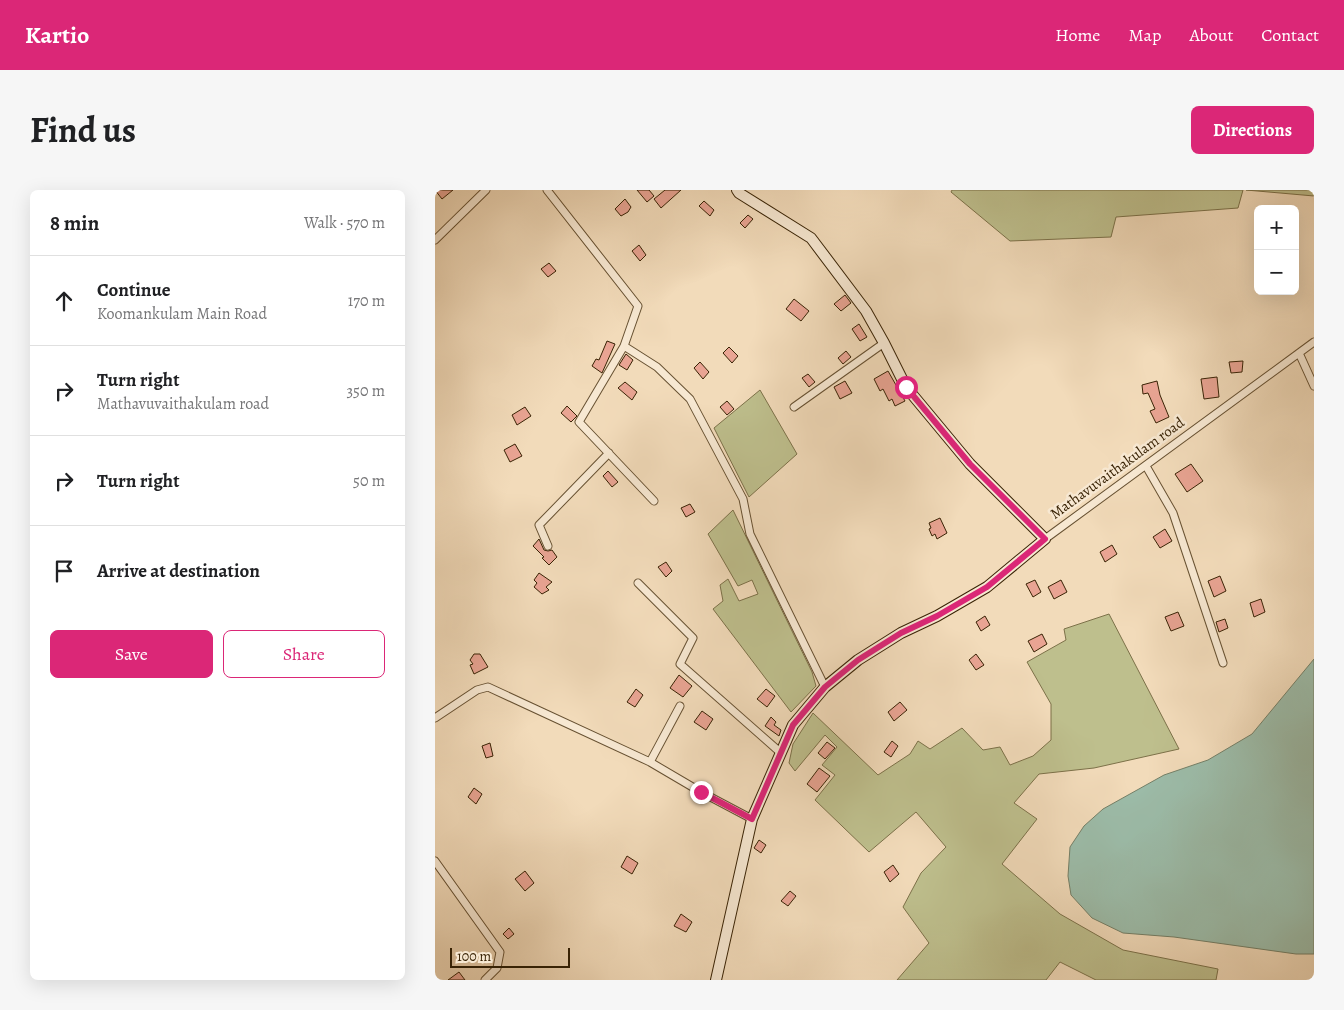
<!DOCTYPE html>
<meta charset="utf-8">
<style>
body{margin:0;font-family:Alegreya,serif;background:#f6f6f6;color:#202124}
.controls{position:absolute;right:15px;top:15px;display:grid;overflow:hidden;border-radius:8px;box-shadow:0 5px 20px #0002}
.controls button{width:45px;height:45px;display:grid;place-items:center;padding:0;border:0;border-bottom:1px solid #e0e0e0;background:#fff;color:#202124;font:25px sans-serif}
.scale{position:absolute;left:15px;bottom:12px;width:120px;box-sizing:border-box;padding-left:5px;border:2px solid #392305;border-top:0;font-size:14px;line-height:18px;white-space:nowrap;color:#392305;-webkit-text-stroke:4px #f7e8d2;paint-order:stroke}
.stop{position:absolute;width:15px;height:15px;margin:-11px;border:4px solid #db2777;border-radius:50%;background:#fff}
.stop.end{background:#db2777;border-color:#fff;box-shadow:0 1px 5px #0008}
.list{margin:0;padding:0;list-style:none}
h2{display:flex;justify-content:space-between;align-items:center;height:65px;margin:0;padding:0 20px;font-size:21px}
h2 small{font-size:16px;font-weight:400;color:#757577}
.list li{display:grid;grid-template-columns:32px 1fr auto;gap:15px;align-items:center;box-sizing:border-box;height:90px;padding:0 20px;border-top:1px solid #e0e0e0}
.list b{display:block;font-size:19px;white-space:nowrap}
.list p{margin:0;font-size:16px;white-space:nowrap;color:#757577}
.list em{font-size:16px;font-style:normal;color:#757577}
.actions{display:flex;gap:10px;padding:15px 20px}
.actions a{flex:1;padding:11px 0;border:1px solid #db2777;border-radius:8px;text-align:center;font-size:18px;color:#db2777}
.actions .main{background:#db2777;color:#fff}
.icon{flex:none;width:28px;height:28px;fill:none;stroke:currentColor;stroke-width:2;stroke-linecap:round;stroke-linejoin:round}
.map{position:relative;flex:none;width:879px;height:790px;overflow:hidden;border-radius:8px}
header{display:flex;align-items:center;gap:30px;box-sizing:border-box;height:70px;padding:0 25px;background:#db2777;color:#fff}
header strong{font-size:24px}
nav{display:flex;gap:28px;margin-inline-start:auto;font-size:18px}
.intro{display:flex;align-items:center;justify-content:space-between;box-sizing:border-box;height:120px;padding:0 30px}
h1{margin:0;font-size:35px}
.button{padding:12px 22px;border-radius:8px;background:#db2777;color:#fff;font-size:18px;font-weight:700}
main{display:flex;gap:30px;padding:0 30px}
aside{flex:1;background:#fff;border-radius:8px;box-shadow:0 5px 20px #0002}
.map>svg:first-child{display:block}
</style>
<header>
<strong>Kartio</strong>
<nav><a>Home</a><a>Map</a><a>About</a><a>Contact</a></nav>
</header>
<div class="intro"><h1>Find us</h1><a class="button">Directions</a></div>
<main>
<aside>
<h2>8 min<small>Walk · 570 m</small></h2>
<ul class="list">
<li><svg class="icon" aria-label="ahead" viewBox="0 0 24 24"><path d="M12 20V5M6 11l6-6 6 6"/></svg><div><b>Continue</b><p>Koomankulam Main Road</p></div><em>170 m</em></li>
<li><svg class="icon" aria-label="right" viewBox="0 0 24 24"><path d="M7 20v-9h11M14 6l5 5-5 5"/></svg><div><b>Turn right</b><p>Mathavuvaithakulam road</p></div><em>350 m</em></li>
<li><svg class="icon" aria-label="right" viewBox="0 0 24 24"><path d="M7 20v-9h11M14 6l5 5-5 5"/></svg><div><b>Turn right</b></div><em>50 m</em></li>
<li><svg class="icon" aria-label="arrive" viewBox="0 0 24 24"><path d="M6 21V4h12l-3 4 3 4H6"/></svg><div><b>Arrive at destination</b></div></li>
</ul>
<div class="actions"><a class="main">Save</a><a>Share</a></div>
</aside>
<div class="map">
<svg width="879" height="790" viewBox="0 0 879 790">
<rect width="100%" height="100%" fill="#f2dbba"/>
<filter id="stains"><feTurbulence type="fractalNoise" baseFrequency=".004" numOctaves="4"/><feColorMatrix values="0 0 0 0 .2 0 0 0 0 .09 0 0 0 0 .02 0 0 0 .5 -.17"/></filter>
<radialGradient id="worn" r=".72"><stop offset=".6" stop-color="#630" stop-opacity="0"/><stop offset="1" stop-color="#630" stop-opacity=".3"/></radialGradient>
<path fill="#bebf8d" stroke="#7c7149" d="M517,0H808L803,18L681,27L676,47L575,51L516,2Z
M811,0H879V6Z
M325,200L362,264L314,307L279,238Z
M298,320L377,482L381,496L356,522L278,419L288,411L285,395L293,389L304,411L323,404L317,390L303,396L273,344Z
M674,424L744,559L659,578L604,584L579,613L602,629L567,674L625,724L688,760L783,779L781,790H661L625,772L611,790H462L494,753L468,717L486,683L511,657L481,622L434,662L380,610L400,585L387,575L402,557L390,545L360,581L354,573L358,554L378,523L443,585L475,564L483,551L495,559L527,538L548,560L565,557L575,575L598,566L616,550V514L592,472L631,450L629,439Z"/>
<path fill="#9cbca9" stroke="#747f67" d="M879,469V764H861L739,747L688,743L657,728L636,705L633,686L635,657L649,636L668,619L729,585L773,570L817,544Z"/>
<path fill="#e9a493" stroke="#392305" d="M0,0H18L7,9Z
M202,0H214L219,6L212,12Z
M230,0H246L226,18L219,9Z
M190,9L196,17L193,22L186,26L180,19Z
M269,11L279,20L275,26L264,16Z
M313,25L318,29L310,38L305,33Z
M204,55L211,65L205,71L197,61Z
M114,73L121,81L113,87L106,79Z
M410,105L416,113L406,121L399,114Z
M359,109L374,121L366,131L351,119Z
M424,134L432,147L425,151L417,139Z
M172,151L180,154L167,183L157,176L161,169L164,170Z
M294,157L303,166L297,173L288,163Z
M411,161L416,167L408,174L403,168Z
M191,164L198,170L192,180L184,175Z
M808,171L807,182L796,183L794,172Z
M265,172L274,182L268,189L259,178Z
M453,181L470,211L460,216L457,209L454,211L448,199L445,201L439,189Z
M373,184L380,192L374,197L367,188Z
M782,187L784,207L769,209L766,189Z
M410,191L417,203L405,209L399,197Z
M722,191L725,205L734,227L721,233L715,221L720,219L713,203L708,204L707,195Z
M190,192L202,202L197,210L183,198Z
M292,211L299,219L292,225L285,217Z
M132,216L142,226L136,232L126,223Z
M90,217L96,226L82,235L77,225Z
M80,254L87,266L75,272L69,260Z
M756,274L768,291L752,302L740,284Z
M173,281L183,292L177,297L168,286Z
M255,314L260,322L251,327L246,318Z
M505,328L512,343L502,349L500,344L497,346L494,339L496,338L494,333Z
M730,339L737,351L725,358L718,347Z
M104,349L109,360L113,361L117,360L122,367L114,375L107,368L109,367L98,356Z
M677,355L682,364L670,372L665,362Z
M231,372L237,381L231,387L223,377Z
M104,383L117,392L111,397L114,400L107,404L99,397L102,393L99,390Z
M785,386L791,401L779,407L773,391Z
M600,390L606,402L598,407L591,394Z
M626,390L632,402L619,409L613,397Z
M826,409L830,422L819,427L815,413Z
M743,422L749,436L736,441L730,427Z
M550,426L555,435L546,441L541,432Z
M790,429L793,438L784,442L781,432Z
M607,444L612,454L599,462L593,451Z
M39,464H45L53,477L39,484L35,475L38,474L35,470Z
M541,464L549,475L541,480L534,470Z
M244,485L257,496L248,507L235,498Z
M201,499L208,505L200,517L192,512Z
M331,499L340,506L332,517L322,509Z
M465,512L472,520L459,531L453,522Z
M267,521L278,529L271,540L259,532Z
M336,527L341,532L339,535L346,540L344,546L330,536Z
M457,551L463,556L456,567L449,562Z
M392,552L400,558L390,569L383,563Z
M55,553L58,566L51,568L47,556Z
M384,578L395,586L382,602L372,594Z
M39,598L47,604L41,614L33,607Z
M324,650L331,655L326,663L319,658Z
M192,666L203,673L197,684L186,677Z
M458,675L464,684L455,692L449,682Z
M90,681L99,693L90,701L80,689Z
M355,701L361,706L353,716L346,711Z
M246,724L257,732L251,742L239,736Z
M74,738L79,744L73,749L68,744Z
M24,782L30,790H13Z"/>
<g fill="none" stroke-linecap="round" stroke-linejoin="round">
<g stroke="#675132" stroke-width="9">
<path id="street" d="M112,0L203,116L189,156L222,177L255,209L308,309L315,344L390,497
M0,50L51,0
M189,156L144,232L219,311
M864,163L879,196
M359,217L449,153
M711,276L738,323L788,473
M610,349L879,152
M113,356L104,335L174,263
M203,393L258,448L245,474L346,563
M0,528L42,500L53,497L215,572L266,602L317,629
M215,572L245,516
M0,671L65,762L62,778L50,790"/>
</g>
<g stroke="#392305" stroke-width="12">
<path id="secondary" d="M281,790L317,629L358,535L390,497L423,470L466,443L502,426L552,397L610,349L535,274L471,197L449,153L431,121L376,48L304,3L302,0"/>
</g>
<use href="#street" stroke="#f7e8d2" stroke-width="7"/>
<use href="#secondary" stroke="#f7e8d2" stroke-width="10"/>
</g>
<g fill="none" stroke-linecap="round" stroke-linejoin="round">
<path stroke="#db2777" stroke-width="6" d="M266,602L317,629L358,535L390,497L423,470L466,443L502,426L552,397L610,349L535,274L471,197"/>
</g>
<g text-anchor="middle" stroke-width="5" stroke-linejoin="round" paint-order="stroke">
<g font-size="15" fill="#392305" stroke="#f7e8d2">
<text transform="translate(682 278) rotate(-36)" y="5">Mathavuvaithakulam road</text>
</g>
</g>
<rect width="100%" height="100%" filter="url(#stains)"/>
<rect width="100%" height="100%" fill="url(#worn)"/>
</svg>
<div class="controls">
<button>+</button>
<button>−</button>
</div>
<div class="scale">100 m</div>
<div class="stop" style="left:471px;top:197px"></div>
<div class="stop end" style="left:266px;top:602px"></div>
</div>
</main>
